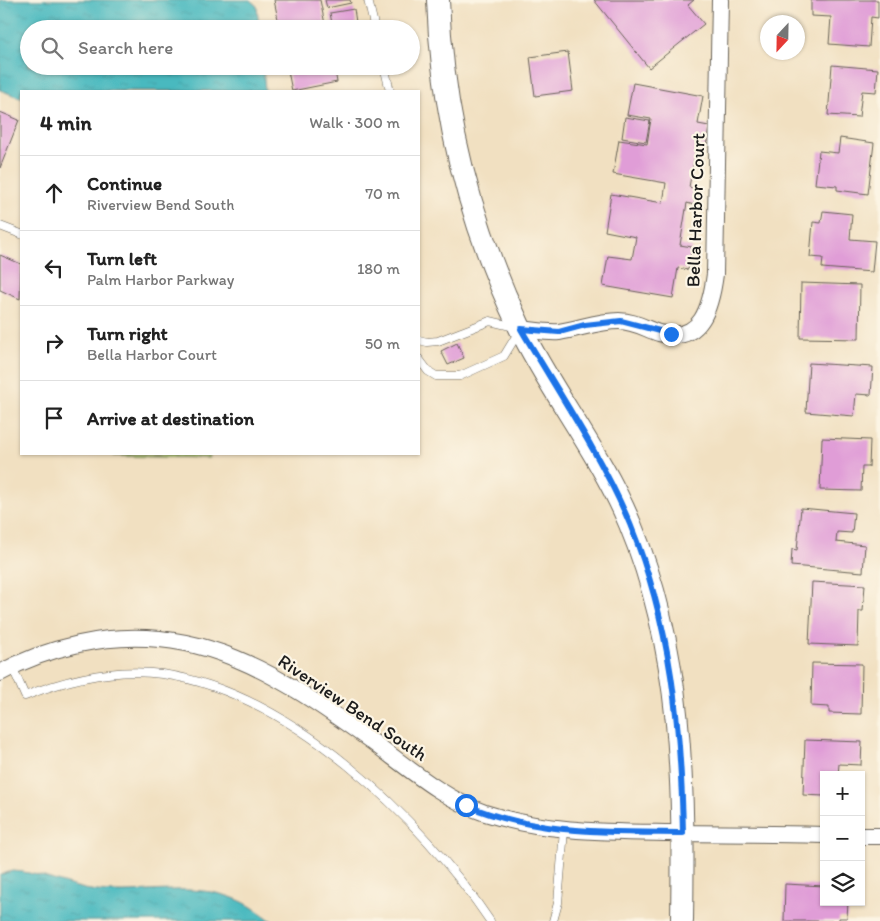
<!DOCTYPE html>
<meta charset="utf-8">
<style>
body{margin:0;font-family:Itim,sans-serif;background:#f2f2f2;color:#222}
.controls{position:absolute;right:15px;bottom:15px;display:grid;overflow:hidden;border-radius:0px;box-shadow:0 1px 4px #0004}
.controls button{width:45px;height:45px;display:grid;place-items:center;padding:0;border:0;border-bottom:1px solid #e0e0e0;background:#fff;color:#222;font:25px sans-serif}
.compass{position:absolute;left:760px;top:15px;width:45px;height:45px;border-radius:50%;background:#fff;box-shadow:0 1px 4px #0004;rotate:202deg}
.stop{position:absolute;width:15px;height:15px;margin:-11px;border:4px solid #1a73e8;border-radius:50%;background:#fff}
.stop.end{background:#1a73e8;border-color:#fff;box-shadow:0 1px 5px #0008}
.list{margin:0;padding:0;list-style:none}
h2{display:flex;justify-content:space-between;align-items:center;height:65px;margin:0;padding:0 20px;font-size:21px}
h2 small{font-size:16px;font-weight:400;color:#767676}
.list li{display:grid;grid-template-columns:32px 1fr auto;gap:15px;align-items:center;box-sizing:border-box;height:75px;padding:0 20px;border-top:1px solid #e0e0e0}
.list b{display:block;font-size:19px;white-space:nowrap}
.list p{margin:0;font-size:16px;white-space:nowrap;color:#767676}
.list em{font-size:16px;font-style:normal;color:#767676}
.icon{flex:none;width:28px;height:28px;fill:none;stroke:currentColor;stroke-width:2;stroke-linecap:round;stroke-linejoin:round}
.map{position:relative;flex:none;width:880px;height:921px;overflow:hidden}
.search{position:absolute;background:#fff;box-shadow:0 1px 4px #0004;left:20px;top:20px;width:400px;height:55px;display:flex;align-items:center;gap:12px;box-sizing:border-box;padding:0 18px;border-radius:28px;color:#767676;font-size:19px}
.panel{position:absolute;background:#fff;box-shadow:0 1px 4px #0004;left:20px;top:90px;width:400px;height:365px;border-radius:0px}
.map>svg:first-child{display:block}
</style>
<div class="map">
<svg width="880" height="921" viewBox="0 0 880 921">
<defs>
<pattern id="park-tufts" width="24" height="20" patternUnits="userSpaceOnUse" patternTransform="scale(1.25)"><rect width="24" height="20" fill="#bad57b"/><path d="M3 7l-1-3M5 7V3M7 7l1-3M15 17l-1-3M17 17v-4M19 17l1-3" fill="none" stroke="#9fb66a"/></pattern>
<pattern id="water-ripples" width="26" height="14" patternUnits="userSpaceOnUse" patternTransform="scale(1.25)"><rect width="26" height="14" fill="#4ab9bf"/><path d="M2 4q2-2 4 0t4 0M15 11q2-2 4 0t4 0" fill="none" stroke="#409ea4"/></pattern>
</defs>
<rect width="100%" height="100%" fill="#fcf5e5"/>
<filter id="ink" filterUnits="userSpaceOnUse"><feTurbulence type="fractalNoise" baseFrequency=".02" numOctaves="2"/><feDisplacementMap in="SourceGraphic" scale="10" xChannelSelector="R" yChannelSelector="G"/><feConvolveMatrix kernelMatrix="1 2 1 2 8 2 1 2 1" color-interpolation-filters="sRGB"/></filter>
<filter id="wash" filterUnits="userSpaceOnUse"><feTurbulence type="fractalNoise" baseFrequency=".0096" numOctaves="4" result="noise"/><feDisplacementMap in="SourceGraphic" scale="20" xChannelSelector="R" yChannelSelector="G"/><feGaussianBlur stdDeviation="1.12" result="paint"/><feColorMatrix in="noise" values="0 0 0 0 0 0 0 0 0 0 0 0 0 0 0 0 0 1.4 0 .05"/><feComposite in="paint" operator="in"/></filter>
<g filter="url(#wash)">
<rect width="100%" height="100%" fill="#f1e0c1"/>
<path fill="url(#park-tufts)" stroke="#6b784c" d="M114,454H209V458L114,456Z"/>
<path fill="url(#water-ripples)" stroke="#336a6e" d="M0,0H250L257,6L259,29H29V66H263L265,91H21V98L0,90Z
M12,871C38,871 68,888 97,891C142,896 192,881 236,899C249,904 261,913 272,921H0V875Z"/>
<g id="blocks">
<path fill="#e09dd7" d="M274,0H320L326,29H280Z
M325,0H350L351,3L327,8Z
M594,0H694L688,5L704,24L649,68Z
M811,0H878V18L871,17L869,47L829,44L831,17L811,16Z
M354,9L357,29H333L330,13Z
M568,52L573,91L535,96L530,57Z
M832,65L878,69L876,92L862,91L859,117L828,115Z
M287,66H334L337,82L292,91Z
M633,83L703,96L698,124L709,126L706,147L697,145L689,187L697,189L694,205L687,203L680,245L692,247L688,270L678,268L673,298L603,286L608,256L632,259L636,237L605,231L611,194L663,203L666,183L613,174L619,140L647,144L651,119L627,115Z
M0,112L19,120L0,168Z
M625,117L650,121L646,142L622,138Z
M840,138L874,143L868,194L837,190V186L815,184L819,151L838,153Z
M823,211L852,214L850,239L875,241L872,272L822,268L823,258L810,257L813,222L821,223Z
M0,255L21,264L20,299L0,290Z
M801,283L860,285L859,339L800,338Z
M457,343L464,358L448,365L441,351Z
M809,363L873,367L871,395L856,394L854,416L806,412Z
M822,438L870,440L869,467H862L861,491L820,490Z
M801,508L854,513L852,533L837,532L836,542L865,545L863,572L791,566L792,549L797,550Z
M812,582L865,585L863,611H859L858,646L809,644Z
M812,663L862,664L861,714L829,713V707L811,706Z
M805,740L862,742L861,765L839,764L838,775H824V796L803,795Z
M785,884L824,886V902H848L847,918H839V921H784Z"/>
</g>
</g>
<g filter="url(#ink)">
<use href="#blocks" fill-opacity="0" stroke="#676156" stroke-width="1"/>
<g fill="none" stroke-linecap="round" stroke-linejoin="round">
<g stroke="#676156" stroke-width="9">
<path id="lane" d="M368,0L375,29
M384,66L390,91
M0,226L21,234
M419,340L427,342L438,341L490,321L515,327
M419,359L428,371L436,376H460L504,356L518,333
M12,666L25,696C68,679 115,668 162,674C290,692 421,818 490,921
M553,921L558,903L564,830"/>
</g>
<g stroke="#676156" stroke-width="18">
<path id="street" d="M521,329C533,330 547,333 559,332C579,329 598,321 619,321C634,321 646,329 659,333C702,345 711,305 715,274L720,0
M0,673C25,659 51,650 79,644C195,618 280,675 370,740C406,766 443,799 485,813C544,832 604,832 665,833C718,833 771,834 824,835
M861,836H880"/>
</g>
<g stroke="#676156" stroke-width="24">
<path id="secondary" d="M438,0C442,114 471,226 520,328C553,395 601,454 630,524C683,652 684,784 682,921"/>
</g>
<use href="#lane" stroke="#fff" stroke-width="8"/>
<use href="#street" stroke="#fff" stroke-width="16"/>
<use href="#secondary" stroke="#fff" stroke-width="22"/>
</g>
</g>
<g fill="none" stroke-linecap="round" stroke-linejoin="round" filter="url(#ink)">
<path stroke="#1a73e8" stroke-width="6" d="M466,805C535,835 610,832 683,833C681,727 671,624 630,524C602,457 558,392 521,329L559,332L585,325L621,321L671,334"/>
</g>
<g text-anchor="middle" stroke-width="4.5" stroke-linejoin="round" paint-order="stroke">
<g font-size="19" fill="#1c1c1c" stroke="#fcf5e5">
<text transform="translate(695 210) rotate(-88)" y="7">Bella Harbor Court</text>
<text transform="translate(353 707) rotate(34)" y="7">Riverview Bend South</text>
</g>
</g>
</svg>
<div class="controls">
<button>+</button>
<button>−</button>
<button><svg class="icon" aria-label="layers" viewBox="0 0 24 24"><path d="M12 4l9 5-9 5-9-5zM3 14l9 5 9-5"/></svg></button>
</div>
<svg class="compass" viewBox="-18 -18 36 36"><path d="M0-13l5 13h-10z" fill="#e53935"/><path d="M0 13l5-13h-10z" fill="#767676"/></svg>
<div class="stop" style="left:466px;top:805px"></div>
<div class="stop end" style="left:671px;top:334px"></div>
<div class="search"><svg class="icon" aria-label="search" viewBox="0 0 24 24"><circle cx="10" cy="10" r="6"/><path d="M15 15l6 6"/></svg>Search here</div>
<section class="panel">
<h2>4 min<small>Walk · 300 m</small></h2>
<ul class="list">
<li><svg class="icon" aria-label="ahead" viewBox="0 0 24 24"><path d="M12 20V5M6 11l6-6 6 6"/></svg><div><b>Continue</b><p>Riverview Bend South</p></div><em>70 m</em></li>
<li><svg class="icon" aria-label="left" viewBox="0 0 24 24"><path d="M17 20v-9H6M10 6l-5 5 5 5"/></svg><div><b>Turn left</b><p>Palm Harbor Parkway</p></div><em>180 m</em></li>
<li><svg class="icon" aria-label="right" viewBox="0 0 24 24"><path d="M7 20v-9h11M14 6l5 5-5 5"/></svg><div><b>Turn right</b><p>Bella Harbor Court</p></div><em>50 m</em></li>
<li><svg class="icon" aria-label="arrive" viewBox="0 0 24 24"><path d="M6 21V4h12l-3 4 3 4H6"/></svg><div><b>Arrive at destination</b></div></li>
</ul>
</section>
</div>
